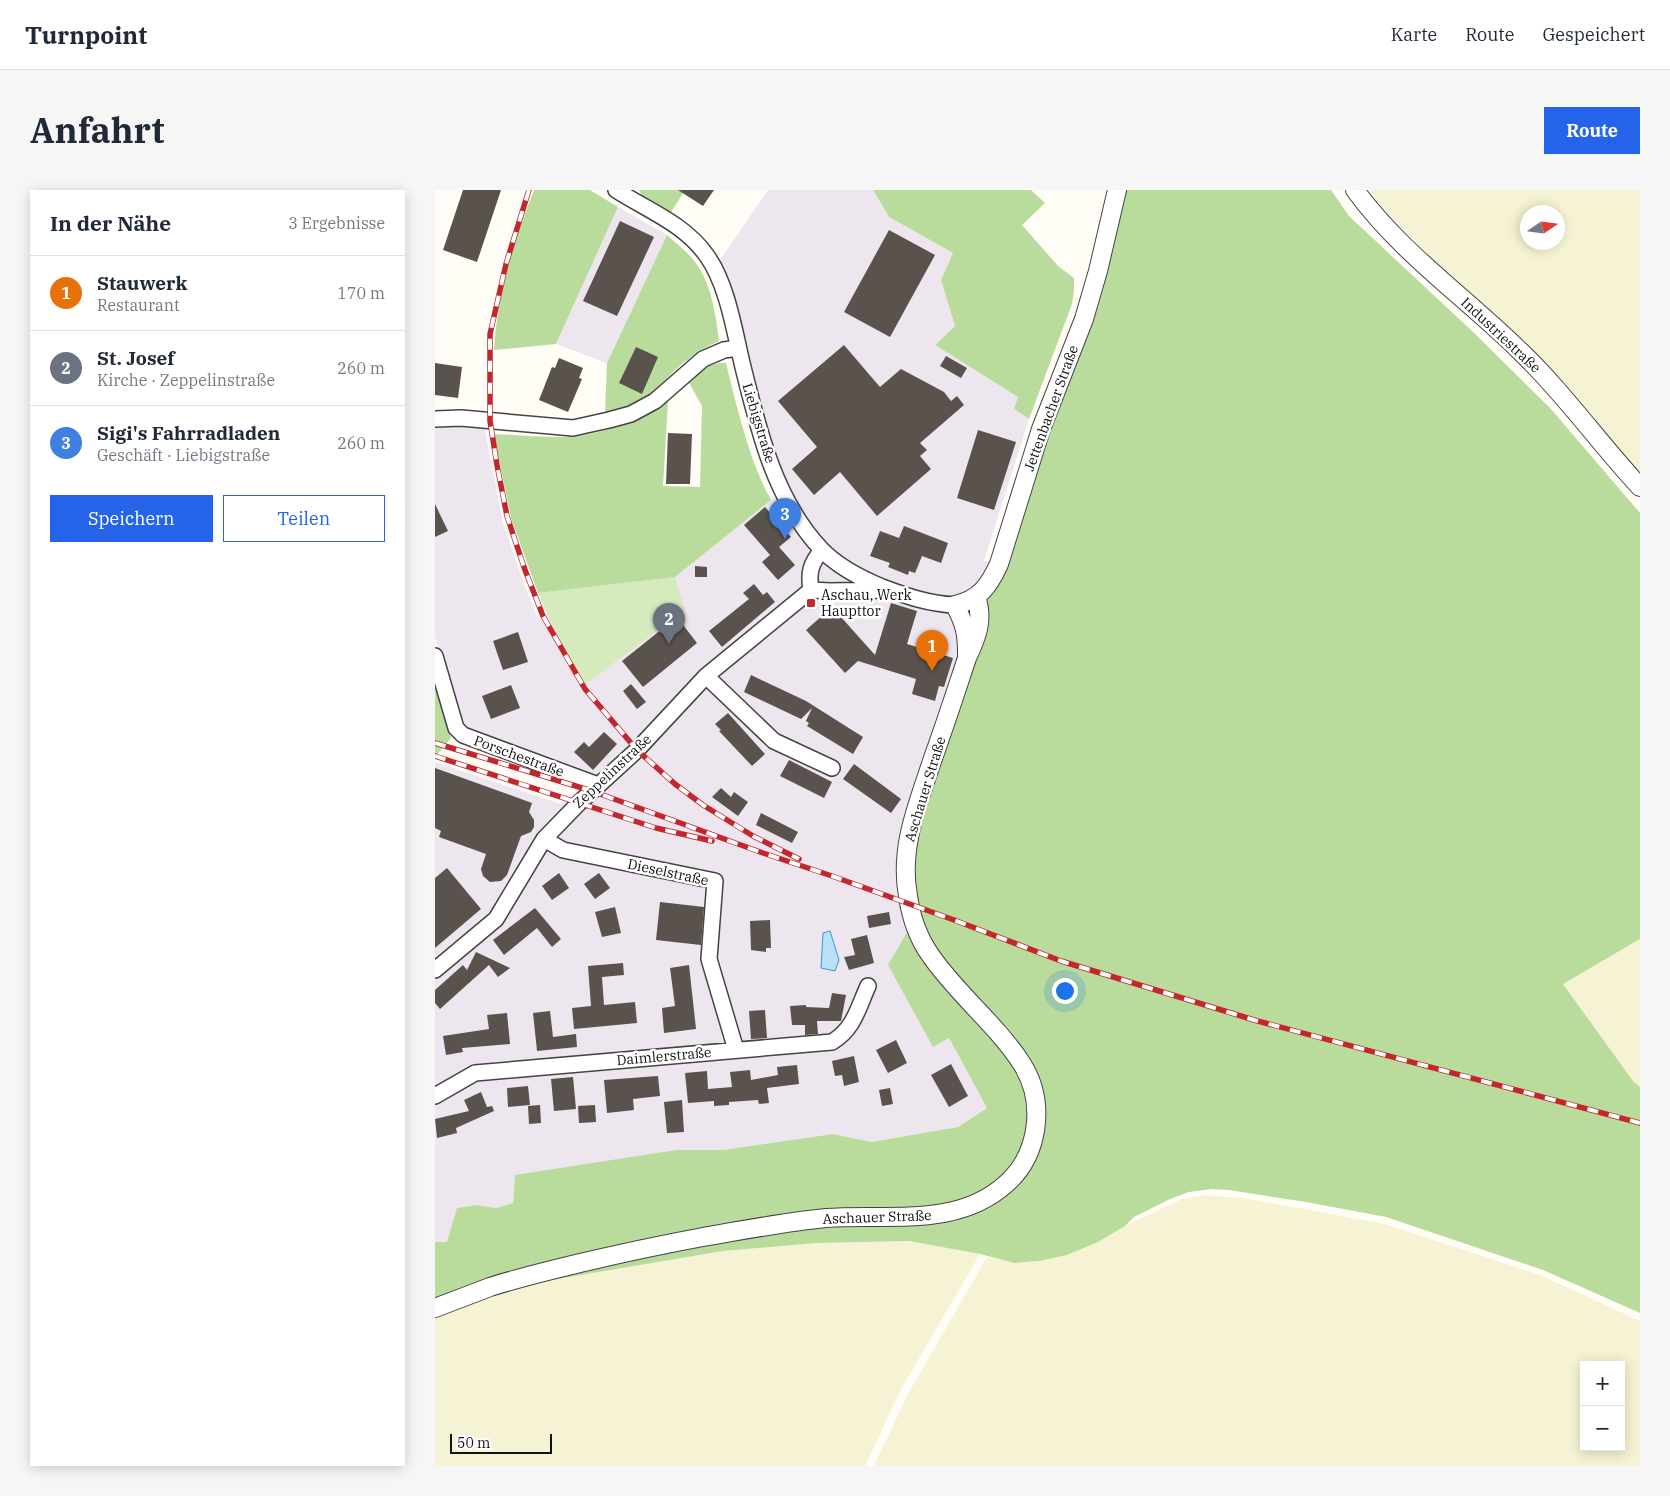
<!DOCTYPE html>
<html lang="de">
<meta charset="utf-8">
<style>
body{margin:0;font-family:"IBM Plex Serif",serif;background:#f6f6f7;color:#1f2937}
.controls{position:absolute;right:15px;bottom:15px;display:grid;overflow:hidden;border-radius:0px;box-shadow:0 2px 12px #0003}
.controls button{width:45px;height:45px;display:grid;place-items:center;padding:0;border:0;border-bottom:1px solid #e0e1e3;background:#fff;color:#1f2937;font:25px sans-serif}
.compass{position:absolute;left:1085px;top:15px;width:45px;height:45px;border-radius:50%;background:#fff;box-shadow:0 2px 12px #0003;rotate:77deg}
.scale{position:absolute;left:15px;bottom:12px;width:102px;box-sizing:border-box;padding-left:5px;border:2px solid #111;border-top:0;font-size:14px;line-height:18px;white-space:nowrap;color:#111;-webkit-text-stroke:4px #fff;paint-order:stroke}
.you{position:absolute;left:629px;top:800px;width:18px;height:18px;margin:-12px;border:4px solid #fff;border-radius:50%;background:#1a73e8;box-shadow:0 0 0 8px #1a73e833}
.badge{display:grid;place-items:center;width:32px;height:32px;border-radius:50%;background:#2563eb;color:#fff;font-size:16px;font-weight:700}
.pin{position:absolute;translate:-50% -41px;filter:drop-shadow(0 1px 2px #0008)}
.pin::after{content:'';position:absolute;top:26px;width:18px;height:15px;background:inherit;clip-path:polygon(0 0,100% 0,50% 100%)}
.list{margin:0;padding:0;list-style:none}
h2{display:flex;justify-content:space-between;align-items:center;height:65px;margin:0;padding:0 20px;font-size:21px}
h2 small{font-size:16px;font-weight:400;color:#747a83}
.list li{display:grid;grid-template-columns:32px 1fr auto;gap:15px;align-items:center;box-sizing:border-box;height:75px;padding:0 20px;border-top:1px solid #e0e1e3}
.list b{display:block;font-size:19px;white-space:nowrap}
.list p{margin:0;font-size:16px;white-space:nowrap;color:#747a83}
.list em{font-size:16px;font-style:normal;color:#747a83}
.actions{display:flex;gap:10px;padding:15px 20px}
.actions a{flex:1;padding:11px 0;border:1px solid #2563eb;border-radius:0px;text-align:center;font-size:18px;color:#2563eb}
.actions .main{background:#2563eb;color:#fff}
.map{position:relative;flex:none;width:1205px;height:1276px;overflow:hidden;border-radius:0px}
header{display:flex;align-items:center;gap:30px;box-sizing:border-box;height:70px;padding:0 25px;background:#fff;border-bottom:1px solid #e0e1e3}
header strong{font-size:24px}
nav{display:flex;gap:28px;margin-inline-start:auto;font-size:18px}
.intro{display:flex;align-items:center;justify-content:space-between;box-sizing:border-box;height:120px;padding:0 30px}
h1{margin:0;font-size:35px}
.button{padding:12px 22px;border-radius:0px;background:#2563eb;color:#fff;font-size:18px;font-weight:700}
main{display:flex;gap:30px;padding:0 30px}
aside{flex:1;background:#fff;border-radius:0px;box-shadow:0 2px 12px #0003}
.map>svg:first-child{display:block}
</style>
<header>
<strong>Turnpoint</strong>
<nav><a>Karte</a><a>Route</a><a>Gespeichert</a></nav>
</header>
<div class="intro"><h1>Anfahrt</h1><a class="button">Route</a></div>
<main>
<aside>
<h2>In der Nähe<small>3 Ergebnisse</small></h2>
<ul class="list">
<li><span class="badge" style="background:#e8710a">1</span><div><b>Stauwerk</b><p>Restaurant</p></div><em>170 m</em></li>
<li><span class="badge" style="background:#6b7280">2</span><div><b>St. Josef</b><p>Kirche · Zeppelinstraße</p></div><em>260 m</em></li>
<li><span class="badge" style="background:#3f7fe0">3</span><div><b>Sigi's Fahrradladen</b><p>Geschäft · Liebigstraße</p></div><em>260 m</em></li>
</ul>
<div class="actions"><a class="main">Speichern</a><a>Teilen</a></div>
</aside>
<div class="map">
<svg width="1205" height="1276" viewBox="0 0 1205 1276">
<rect width="100%" height="100%" fill="#fffdf5"/>
<path fill="#eee6ef" d="M333,0H438L454,27L518,63L506,90L520,136L500,155L583,207L579,219L594,229L549,371L572,375L552,411L547,435L474,739L498,857L514,848L552,918L523,937L436,952L398,944L288,960H241L80,986L78,1013L61,1018L42,1015L16,1040L12,1053L0,1052V572L126,614L158,589L25,536L0,447V234L49,235L68,333L88,392L103,428L112,426L103,403L240,387L336,310L354,301L333,245L283,73Z
M183,17L232,45L172,173L121,154Z"/>
<path fill="#f6f3d4" fill-rule="evenodd" d="M935,0H1205V285L1141,208L1091,153L997,69L947,17ZM1092,22H1122V52H1092Z
M1205,749V897L1198,891L1128,794Z
M771,1005L814,1009L950,1034L1105,1085L1205,1131V1276H439L473,1204L552,1067L579,1073L604,1071L663,1052L690,1036L747,1009ZM1149,1175H1186V1257H1149Z
M474,1051L545,1064L465,1201L430,1276H0V1126L60,1104L99,1093L288,1061L382,1053Z"/>
<path fill="#d5ebbd" d="M240,387L250,420L151,494C133,465 115,436 104,403Z"/>
<path fill="#b9dc9c" d="M99,0H155L183,17L121,154L59,160C62,106 79,50 99,0Z
M204,0H250L235,24L208,9Z
M438,0H596L610,13L587,35L623,76L639,88V101L637,114L594,229L579,219L583,207L500,155L520,136L506,90L518,63L454,27Z
M689,0H896L914,26L1037,141L1116,219L1205,323V749L1128,794L1198,891L1205,897V1123L1108,1080L951,1027L871,1012L794,1000L777,999L754,1002L735,1009L699,1027L690,1036L663,1052L632,1065L604,1071L579,1073L545,1064L474,1051L382,1053L288,1061L99,1093L171,1075L264,1056L567,1006L607,915L500,765L485,737L475,661L547,435L553,404Z
M232,45C242,54 255,64 263,76C277,97 281,127 284,151L263,161L242,178L214,206L195,217L170,224L172,173Z
M284,173H291C302,217 314,271 336,310L240,387L103,403L76,328L59,244C81,245 103,247 125,247C163,247 202,231 233,210L228,296L265,297L267,216L253,191L271,177Z
M0,493L16,548L0,567Z
M474,739L579,871L594,912L592,953L572,984L549,1001L525,1011L501,1019L395,1021L0,1111V1052H12L22,1018L42,1015L61,1018L78,1013L80,985L241,960H288L398,944L436,952L523,937L552,918L514,848L498,857L453,775Z"/>
<path fill="#b9e0f7" stroke="#3f96cf" d="M395,741L404,770L400,781L386,778L388,743Z"/>
<path fill="#5a524d" d="M28,0H66L42,72L8,60Z
M243,0H279L268,16Z
M185,31L219,47L182,126L148,111Z
M454,40L500,65L455,147L409,122Z
M409,155L445,197L466,179L509,202L516,211L522,206L529,215L485,253L492,260L485,266L496,279L442,326L405,282L379,305L357,279L382,257L343,211Z
M201,157L223,167L207,204L184,193Z
M511,166L532,178L526,188L505,176Z
M124,168L148,178L144,188L147,189L133,222L104,210L117,177L120,178Z
M0,173L27,177L23,208L0,205Z
M543,240L581,252L559,320L522,308Z
M233,243L257,244L255,294H231Z
M0,314L13,341L0,347Z
M330,317L356,347L344,357L360,375L343,390L327,372L335,365L309,335Z
M469,336L513,353L506,373L487,366L480,383L474,381L473,385L453,377L455,373L435,366L445,341L464,348Z
M260,376L272,377V387H260Z
M319,394L328,405L332,402L340,412L287,457L274,441L314,409L308,403Z
M456,413L482,421L472,454L518,468L509,497L504,496L500,511L477,504L481,489L423,471L410,483L371,440L397,417L440,465Z
M242,427L262,453L208,497L187,471Z
M83,442L93,472L68,480L58,451Z
M316,485L371,511L428,547L418,564L372,536L374,533L371,531L377,518L366,529L309,502Z
M196,494L211,512L202,519L188,501Z
M76,495L85,518L56,529L47,506Z
M293,523L330,564L317,576L284,541L286,540L280,534Z
M169,542L182,554L158,580L139,562L149,552L154,557Z
M354,570L397,592L389,608L345,586Z
M419,574L466,609L456,623L408,589Z
M0,578L97,613L94,622L99,630V637L96,642L86,646L72,685L66,691L55,692L48,686L46,679L51,664L4,647L6,641L0,638Z
M286,598L296,607L299,602L313,612L303,626L277,607Z
M326,623L363,642L357,653L321,635Z
M12,678L46,719L0,758V688Z
M124,683L134,698L117,710L107,696Z
M164,683L175,698L160,709L149,694Z
M225,712L269,717L266,755L221,750Z
M180,717L186,743L167,747L160,722Z
M100,718L126,749L117,757L102,738L69,765L58,750Z
M454,722L456,734L434,738L432,726Z
M335,730L336,758H331V762L316,760L315,731Z
M432,745L439,773L414,780L409,767L420,765L416,749Z
M41,762L75,778L63,787L54,775L5,819L0,813V800L28,775L32,780Z
M188,773L189,785L167,787L169,815L200,812L202,833L139,839L137,818L156,816L153,776Z
M254,775L261,839L229,843L227,818L240,816L235,778Z
M397,803L411,805L406,831H382L383,844L370,845V835H357L355,816L371,815V817L394,818Z
M330,820L332,848L316,849L314,821Z
M115,821L118,847L141,844L142,857L102,861L98,823Z
M72,823L75,854L27,858L28,862L11,865L8,846L54,839L52,825Z
M461,850L472,873L453,883L441,860Z
M419,866L424,892L409,896L407,885L400,886L397,871Z
M516,874L533,906L514,917L496,885Z
M362,875L364,894L332,898L334,913L324,914L323,910L294,912V915L279,916V911L253,913L250,883L272,881L273,899L297,897L295,882L315,880L316,890L343,885L342,877Z
M223,886L225,906L198,909L199,920L172,923L169,890Z
M138,887L141,919L119,921L116,889Z
M93,896L95,915L73,917L72,898Z
M455,898L458,914L447,916L444,900Z
M46,902L52,917L57,916L59,921L21,938L22,943L2,948L0,929L34,921L29,910Z
M247,910L249,942L232,943L229,912Z
M105,915L106,933L94,934L93,916Z
M160,915L161,932L144,933L143,916Z"/>
<g fill="none" stroke-linecap="round" stroke-linejoin="round">
<g stroke="#444" stroke-width="18">
<path id="minor" d="M181,0C212,20 250,34 272,66C292,94 299,139 307,173C323,238 339,309 386,359C402,376 425,388 447,397C471,406 494,414 520,415
M0,229L26,228L138,238L174,230L196,224L220,211L268,169L289,160L303,158
M376,400C373,382 376,373 387,360
M0,466L21,538L28,545L163,595
M271,486L339,551L397,578
M109,649L128,660L280,691L274,769L301,860
M0,780L61,729L109,649L144,613L202,560L271,486L376,400L395,401L454,400
M0,906L40,883L397,852C419,839 423,818 433,796"/>
</g>
<g stroke="#444" stroke-width="20">
<path id="tertiary" d="M920,0C965,62 1030,107 1085,161C1129,203 1164,253 1205,297
M532,465C532,442 530,435 520,415C544,410 554,396 564,374L606,239L649,129L663,81L682,0
M0,1118C18,1111 37,1104 55,1097C83,1088 112,1081 141,1074C183,1064 225,1055 268,1047C309,1040 349,1032 391,1028C452,1023 522,1039 572,993C604,964 611,912 587,874C562,835 523,805 496,766C483,748 476,727 473,706C464,657 483,614 498,568C510,535 521,501 532,468C542,447 549,429 541,407"/>
</g>
<use href="#minor" stroke="#fff" stroke-width="15"/>
<use href="#tertiary" stroke="#fff" stroke-width="18"/>
<g stroke="#c4262e" stroke-width="5.5">
<path id="rail" d="M94,0L71,74L55,144V231L62,275L72,326L90,380L108,426L150,499L202,560L240,594L268,615L318,646L364,669
M0,553L157,601L328,663L397,686L519,730L626,771L819,830L1205,933
M0,566L221,638L277,651"/>
</g>
<use href="#rail" stroke="#fff" stroke-width="4" stroke-dasharray="11" stroke-linecap="butt"/>
</g>
<rect fill="#c4262e" stroke="#fff" stroke-width="2" x="371" y="408" width="10" height="10" rx="2.5"/>
<g text-anchor="middle" stroke-width="5" stroke-linejoin="round" paint-order="stroke">
<g font-size="14" fill="#111" stroke="#fff">
<text transform="translate(1066 145) rotate(43)" y="5">Industriestraße</text>
<text transform="translate(616 218) rotate(-70)" y="5">Jettenbacher Straße</text>
<text transform="translate(324 233) rotate(73)" y="5">Liebigstraße</text>
<text transform="translate(84 566) rotate(20)" y="5">Porschestraße</text>
<text transform="translate(177 581) rotate(-43)" y="5">Zeppelinstraße</text>
<text transform="translate(490 599) rotate(-73)" y="5">Aschauer Straße</text>
<text transform="translate(233 682) rotate(12)" y="5">Dieselstraße</text>
<text transform="translate(229 866) rotate(-5)" y="5">Daimlerstraße</text>
<text transform="translate(442 1027) rotate(-2)" y="5">Aschauer Straße</text>
</g>
<g font-size="14" fill="#111" stroke="#fff" text-anchor="start">
<text x="386" y="410">Aschau, Werk<tspan x="386" dy="16">Haupttor</tspan></text>
</g>
</g>
</svg>
<div class="controls">
<button>+</button>
<button>−</button>
</div>
<svg class="compass" viewBox="-18 -18 36 36"><path d="M0-13l5 13h-10z" fill="#e53935"/><path d="M0 13l5-13h-10z" fill="#747a83"/></svg>
<div class="scale">50 m</div>
<div class="you"></div>
<div class="pin badge" style="left:497px;top:481px;background:#e8710a">1</div>
<div class="pin badge" style="left:234px;top:454px;background:#6b7280">2</div>
<div class="pin badge" style="left:350px;top:349px;background:#3f7fe0">3</div>
</div>
</main>
